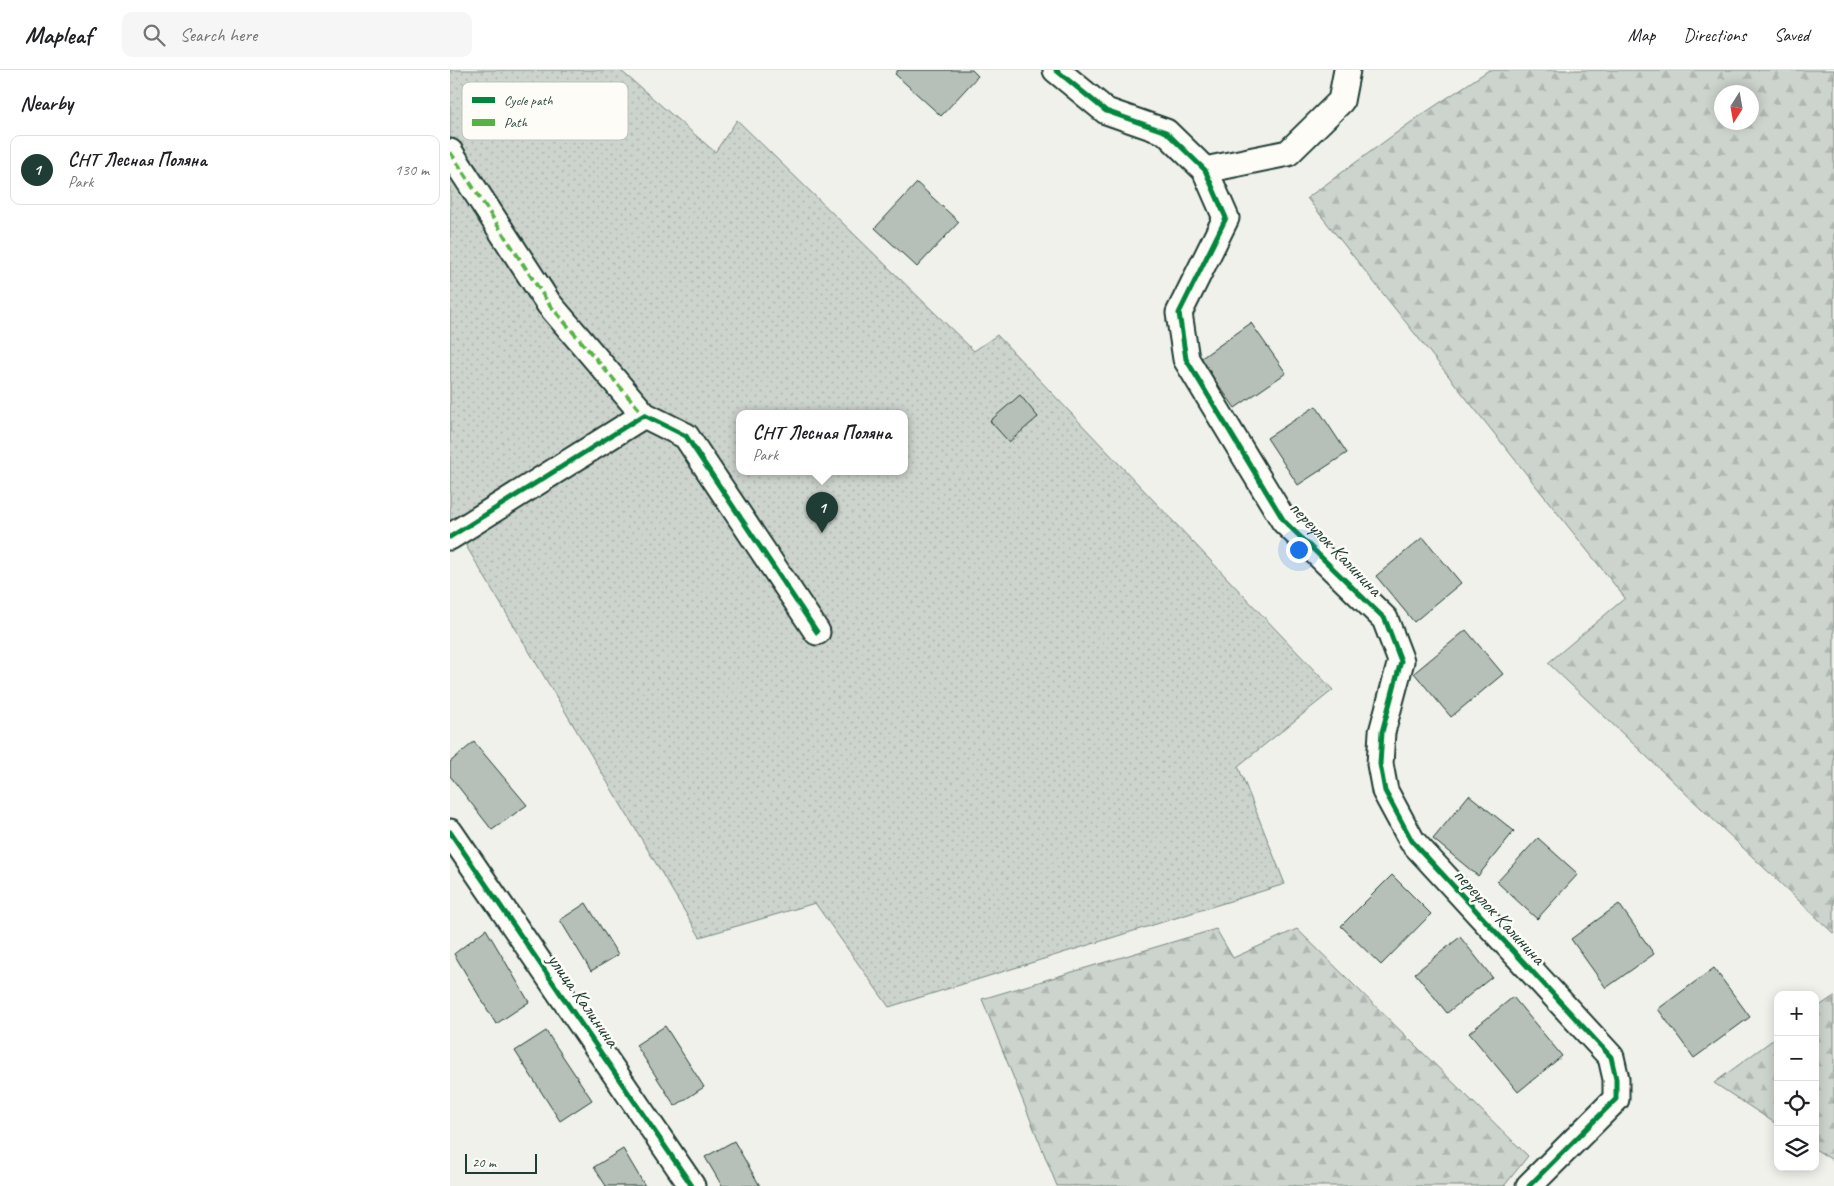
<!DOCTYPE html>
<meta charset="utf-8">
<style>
body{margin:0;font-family:Caveat,sans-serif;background:#f6f6f6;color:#202124}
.controls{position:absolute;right:15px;bottom:15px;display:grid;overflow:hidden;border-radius:10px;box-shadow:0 2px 12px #0003}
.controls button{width:45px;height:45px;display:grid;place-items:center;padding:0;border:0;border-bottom:1px solid #e0e0e0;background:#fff;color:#202124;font:25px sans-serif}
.compass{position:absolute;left:1264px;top:15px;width:45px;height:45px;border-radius:50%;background:#fff;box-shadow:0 2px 12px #0003;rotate:191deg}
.scale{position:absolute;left:15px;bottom:12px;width:72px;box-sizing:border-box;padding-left:5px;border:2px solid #1f3d34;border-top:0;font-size:14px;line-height:18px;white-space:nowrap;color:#1f3d34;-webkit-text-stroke:4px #fdfcf7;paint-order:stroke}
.you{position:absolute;left:848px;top:479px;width:18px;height:18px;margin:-12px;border:4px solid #fff;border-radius:50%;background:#1a73e8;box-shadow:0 0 0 8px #1a73e833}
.badge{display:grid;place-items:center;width:32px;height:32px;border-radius:50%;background:#1f3d34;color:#fff;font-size:16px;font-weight:700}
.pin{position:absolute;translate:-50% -41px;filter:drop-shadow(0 1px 2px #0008)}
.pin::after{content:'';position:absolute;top:26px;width:18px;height:15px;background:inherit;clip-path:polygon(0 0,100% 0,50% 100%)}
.popup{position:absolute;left:286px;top:340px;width:172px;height:65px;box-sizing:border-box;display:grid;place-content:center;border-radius:10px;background:#fff;filter:drop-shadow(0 1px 4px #0005);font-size:16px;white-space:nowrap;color:#757577}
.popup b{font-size:19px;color:#202124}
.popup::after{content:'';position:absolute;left:50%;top:100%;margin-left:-10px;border:10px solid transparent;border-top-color:#fff}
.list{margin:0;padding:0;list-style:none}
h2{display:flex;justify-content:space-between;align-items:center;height:65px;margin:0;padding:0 20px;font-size:21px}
h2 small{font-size:16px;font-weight:400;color:#757577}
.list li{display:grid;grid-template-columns:32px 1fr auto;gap:15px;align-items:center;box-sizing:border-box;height:70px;margin:0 10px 10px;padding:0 10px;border:1px solid #e0e0e0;border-radius:10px}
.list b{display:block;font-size:19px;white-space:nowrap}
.list p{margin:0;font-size:16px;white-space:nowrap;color:#757577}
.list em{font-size:16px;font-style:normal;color:#757577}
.icon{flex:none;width:28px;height:28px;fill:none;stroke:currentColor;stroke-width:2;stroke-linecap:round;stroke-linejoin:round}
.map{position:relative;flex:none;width:1384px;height:1116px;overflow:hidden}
header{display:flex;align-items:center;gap:30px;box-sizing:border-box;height:70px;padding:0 25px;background:#fff;border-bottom:1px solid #e0e0e0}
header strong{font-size:24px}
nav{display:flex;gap:28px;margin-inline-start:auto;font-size:18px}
.search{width:350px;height:45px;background:#f6f6f6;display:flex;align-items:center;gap:12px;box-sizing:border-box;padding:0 18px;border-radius:10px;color:#757577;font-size:19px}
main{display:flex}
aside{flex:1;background:#fff}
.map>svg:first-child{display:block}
</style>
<header>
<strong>Mapleaf</strong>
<div class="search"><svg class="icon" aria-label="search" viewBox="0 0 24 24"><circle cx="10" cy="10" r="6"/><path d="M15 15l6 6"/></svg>Search here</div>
<nav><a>Map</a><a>Directions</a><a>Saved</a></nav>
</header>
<main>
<aside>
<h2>Nearby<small></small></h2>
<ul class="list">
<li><span class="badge">1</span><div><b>СНТ Лесная Поляна</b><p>Park</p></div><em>130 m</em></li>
</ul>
</aside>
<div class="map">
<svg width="1384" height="1116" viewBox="0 0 1384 1116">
<defs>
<pattern id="forest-firs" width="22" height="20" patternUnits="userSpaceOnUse" patternTransform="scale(1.25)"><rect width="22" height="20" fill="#cdd3cd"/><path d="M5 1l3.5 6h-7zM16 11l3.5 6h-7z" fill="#b0b6b1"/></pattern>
<pattern id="garden-dots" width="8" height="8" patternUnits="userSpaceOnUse" patternTransform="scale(1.25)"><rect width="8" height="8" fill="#cdd3cd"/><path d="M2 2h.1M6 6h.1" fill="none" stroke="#b0b6b1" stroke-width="1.8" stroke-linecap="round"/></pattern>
</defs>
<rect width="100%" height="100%" fill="#f0f1eb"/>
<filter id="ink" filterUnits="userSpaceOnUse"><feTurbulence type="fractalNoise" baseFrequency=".02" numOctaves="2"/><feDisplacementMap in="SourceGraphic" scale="10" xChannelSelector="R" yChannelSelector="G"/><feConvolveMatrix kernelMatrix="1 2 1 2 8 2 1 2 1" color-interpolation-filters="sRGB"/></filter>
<g filter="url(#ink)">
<path fill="url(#forest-firs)" stroke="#768880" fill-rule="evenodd" d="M1039,0H1384V864L1098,593L1175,528L857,128L964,50ZM1302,22V52H1272V22Z
M766,859L783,888L847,859L1078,1086L1054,1116H607L532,929Z
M1384,926V1091L1365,1079V939Z
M1328,966V1055L1264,1013Z"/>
<path fill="url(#garden-dots)" stroke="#768880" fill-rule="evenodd" d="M0,0H170L265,82L287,50L524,281L547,265L883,620L788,696L835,814L439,937L365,833L250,867L0,449ZM290,344H454V402H290Z"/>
<path fill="#b6bfb8" stroke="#1f3d34" d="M448,0H522L528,6L491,46L445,4Z
M467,113L509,152L467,197L425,158Z
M801,253L836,303L785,338L750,289Z
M570,325L588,347L559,372L540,351Z
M866,336L897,383L848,415L817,368Z
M973,467L1011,513L964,552L926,506Z
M1016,560L1053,604L1001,647L964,603Z
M24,672L77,735L42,760L0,706V692Z
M1019,725L1064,761L1028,806L983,769Z
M1088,768L1128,804L1087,849L1047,812Z
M942,805L981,844L931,895L891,856Z
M136,833L168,885L141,901L110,850Z
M1169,834L1204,884L1156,918L1121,869Z
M36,859L79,932L46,954L4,884Z
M1010,867L1042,907L997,943L965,903Z
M1264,898L1300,947L1244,988L1208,939Z
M1063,927L1112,986L1068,1022L1019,963Z
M215,956L254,1017L225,1036L186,975Z
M96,961L142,1030L110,1051L65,981Z
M284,1071L310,1116H272L255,1087Z
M173,1079L195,1116H156L144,1097Z"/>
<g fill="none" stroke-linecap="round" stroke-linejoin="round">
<g stroke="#1f3d34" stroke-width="29">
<path id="minor" d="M606,0L656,41L716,62L755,100L776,148L729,243L736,289L834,451L935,549L951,591L932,662L930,694L935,721L962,771L1161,987L1166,1009V1029L1079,1116
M0,82L99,234L194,345
M755,100L838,83L891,31L897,0
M0,467L194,345L236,366L367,562
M0,762L242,1116"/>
</g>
<use href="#minor" stroke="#fdfcf7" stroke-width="25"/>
<path stroke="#55b346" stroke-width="4" stroke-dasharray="8 4" stroke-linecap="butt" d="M0,82L99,234L194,345"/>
<g stroke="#fdfcf7" stroke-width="8">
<path id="cycleway" d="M606,0L656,41L716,62L755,100L776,148L729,243L736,289L834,451L935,549L951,591L932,662L930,694L935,721L962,771L1161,987L1166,1009V1029L1079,1116
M0,467L194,345L236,366L367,562
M0,762L242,1116"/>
</g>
<use href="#cycleway" stroke="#00873e" stroke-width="5"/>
</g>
</g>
<g text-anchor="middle" stroke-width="5" stroke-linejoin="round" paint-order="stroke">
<g font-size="20" fill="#1f3d34" stroke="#fdfcf7">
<text transform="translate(886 478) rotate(46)" y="7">переулок Калинина</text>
<text transform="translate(1050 846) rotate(47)" y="7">переулок Калинина</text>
<text transform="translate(134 930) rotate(55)" y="7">улица Калинина</text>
</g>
</g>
<rect x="12" y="12" width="166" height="58" rx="8" fill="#fdfcf7" stroke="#bac3bc" stroke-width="1"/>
<rect x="22" y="27" width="23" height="6" fill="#00873e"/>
<rect x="22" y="49" width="23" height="7" fill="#55b346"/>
<g font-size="14" fill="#1f3d34">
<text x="54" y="35">Cycle path</text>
<text x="54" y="57">Path</text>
</g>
</svg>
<div class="controls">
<button>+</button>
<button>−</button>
<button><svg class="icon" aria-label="locate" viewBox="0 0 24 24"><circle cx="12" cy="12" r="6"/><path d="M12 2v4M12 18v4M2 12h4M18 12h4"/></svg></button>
<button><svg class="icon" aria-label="layers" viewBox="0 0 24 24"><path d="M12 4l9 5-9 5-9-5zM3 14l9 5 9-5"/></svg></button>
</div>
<svg class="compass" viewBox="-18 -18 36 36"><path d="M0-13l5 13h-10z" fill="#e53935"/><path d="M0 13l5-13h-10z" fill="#757577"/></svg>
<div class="scale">20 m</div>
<div class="you"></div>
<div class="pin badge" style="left:372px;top:463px">1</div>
<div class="popup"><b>СНТ Лесная Поляна</b>Park</div>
</div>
</main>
